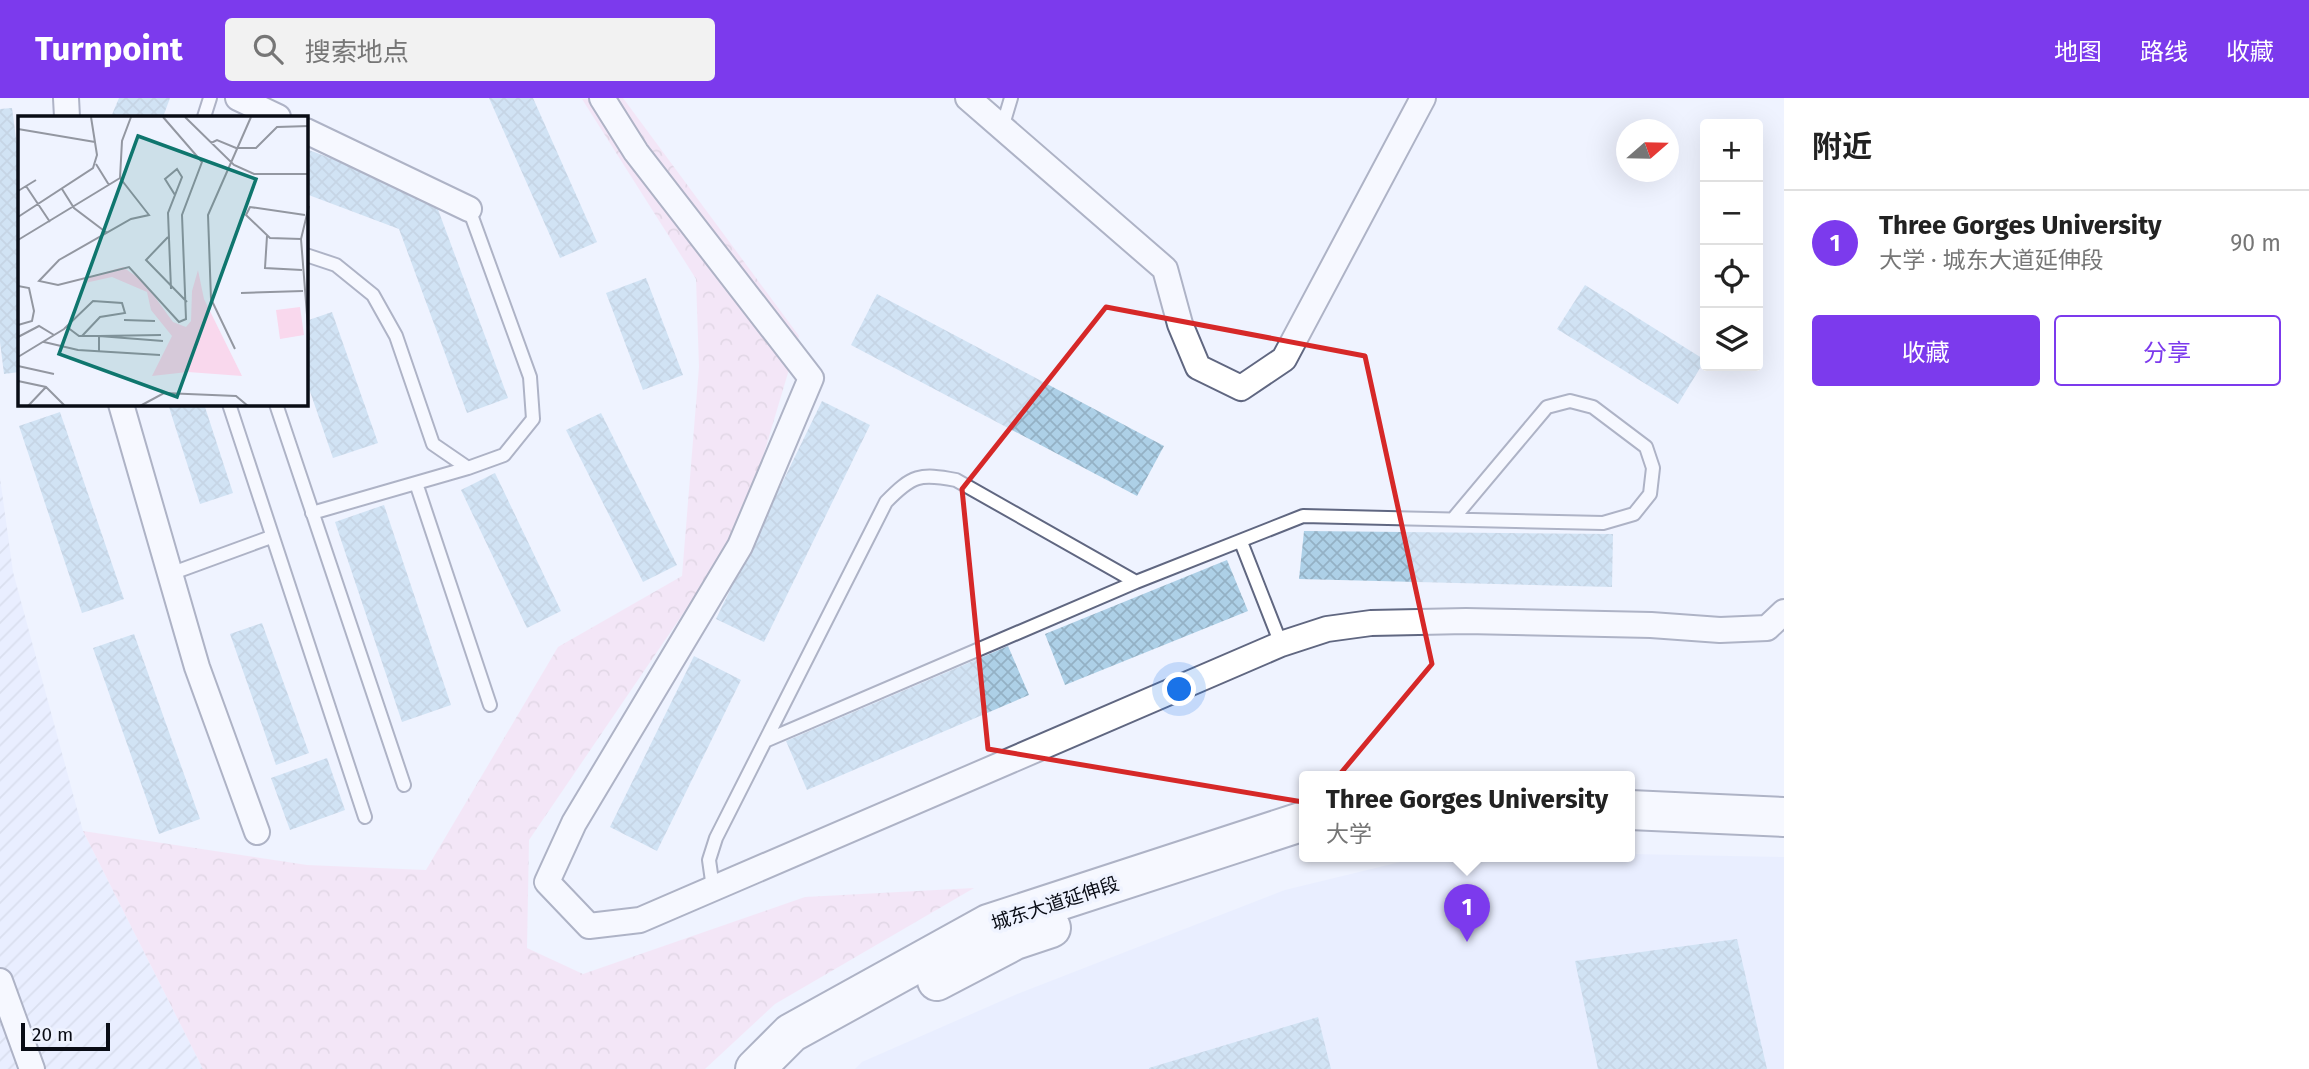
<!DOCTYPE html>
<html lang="zh">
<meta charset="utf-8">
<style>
body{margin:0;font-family:"Fira Sans","Noto Sans SC",sans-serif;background:#f2f2f2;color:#222}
.controls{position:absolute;right:21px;top:21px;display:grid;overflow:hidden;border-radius:7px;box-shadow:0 7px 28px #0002}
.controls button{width:63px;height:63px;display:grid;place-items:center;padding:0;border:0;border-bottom:2px solid #e0e0e0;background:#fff;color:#222;font:35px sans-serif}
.compass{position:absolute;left:1616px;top:21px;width:63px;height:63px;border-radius:50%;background:#fff;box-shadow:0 7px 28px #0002;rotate:70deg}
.scale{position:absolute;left:21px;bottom:18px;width:89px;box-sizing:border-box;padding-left:7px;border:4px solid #090c15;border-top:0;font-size:19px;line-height:24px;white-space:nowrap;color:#090c15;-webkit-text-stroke:5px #eff3ff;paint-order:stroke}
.you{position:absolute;left:1180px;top:592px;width:24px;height:24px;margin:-18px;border:5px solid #fff;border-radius:50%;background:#1a73e8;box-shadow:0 0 0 10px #1a73e833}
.badge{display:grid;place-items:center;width:46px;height:46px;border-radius:50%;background:#7c3aed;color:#fff;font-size:23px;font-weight:700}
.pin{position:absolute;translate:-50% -58px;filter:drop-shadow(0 2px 4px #0008)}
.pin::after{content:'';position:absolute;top:37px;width:24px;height:21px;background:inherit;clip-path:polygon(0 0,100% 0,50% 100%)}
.popup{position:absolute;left:1299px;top:673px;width:336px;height:91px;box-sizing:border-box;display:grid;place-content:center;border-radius:7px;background:#fff;filter:drop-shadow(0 2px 5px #0005);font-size:23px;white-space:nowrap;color:#767676}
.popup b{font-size:26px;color:#222}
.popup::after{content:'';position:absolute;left:50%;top:100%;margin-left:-14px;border:14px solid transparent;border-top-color:#fff}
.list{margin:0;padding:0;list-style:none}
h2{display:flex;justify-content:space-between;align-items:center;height:91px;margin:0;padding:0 28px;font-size:30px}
h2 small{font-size:23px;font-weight:400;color:#767676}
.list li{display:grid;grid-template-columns:46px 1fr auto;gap:21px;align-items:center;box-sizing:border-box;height:105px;padding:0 28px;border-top:2px solid #e0e0e0}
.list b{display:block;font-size:26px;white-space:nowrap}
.list p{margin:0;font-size:23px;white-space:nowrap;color:#767676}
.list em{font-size:23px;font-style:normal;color:#767676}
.actions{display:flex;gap:14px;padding:21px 28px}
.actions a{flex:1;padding:16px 0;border:2px solid #7c3aed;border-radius:7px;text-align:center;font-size:24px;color:#7c3aed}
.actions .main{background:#7c3aed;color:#fff}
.icon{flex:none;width:38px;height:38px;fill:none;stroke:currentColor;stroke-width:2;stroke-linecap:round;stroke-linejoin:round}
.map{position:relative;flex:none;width:1784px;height:971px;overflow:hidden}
header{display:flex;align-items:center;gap:42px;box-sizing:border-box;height:98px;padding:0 35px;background:#7c3aed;color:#fff}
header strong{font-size:33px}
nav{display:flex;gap:38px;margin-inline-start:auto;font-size:24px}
.search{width:490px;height:63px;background:#f2f2f2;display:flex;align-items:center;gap:18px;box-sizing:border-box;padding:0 24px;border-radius:7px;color:#767676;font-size:26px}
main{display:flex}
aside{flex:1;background:#fff}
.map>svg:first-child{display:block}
</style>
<header>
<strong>Turnpoint</strong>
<div class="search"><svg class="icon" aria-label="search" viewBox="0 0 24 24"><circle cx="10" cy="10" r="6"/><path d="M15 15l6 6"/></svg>搜索地点</div>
<nav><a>地图</a><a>路线</a><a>收藏</a></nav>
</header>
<main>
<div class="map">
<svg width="1784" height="971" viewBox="0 0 1784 971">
<defs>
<pattern id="industrial-furrows" width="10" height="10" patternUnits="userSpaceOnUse" patternTransform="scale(1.75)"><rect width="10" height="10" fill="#e2e9ff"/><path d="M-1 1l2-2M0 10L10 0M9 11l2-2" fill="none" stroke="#c1c7da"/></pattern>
<pattern id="forest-crowns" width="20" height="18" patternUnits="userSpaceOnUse" patternTransform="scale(1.75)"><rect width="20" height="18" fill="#f9d8ed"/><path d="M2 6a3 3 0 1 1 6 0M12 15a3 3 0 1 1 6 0" fill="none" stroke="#d4b8ca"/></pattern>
<pattern id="building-cross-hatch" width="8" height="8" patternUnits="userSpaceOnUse" patternTransform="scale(1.75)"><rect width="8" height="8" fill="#add0e7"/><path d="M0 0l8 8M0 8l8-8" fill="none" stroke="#94b1c5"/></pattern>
</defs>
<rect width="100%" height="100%" fill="#eff3ff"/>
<path fill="#e2e9ff" d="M1630,756L1784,759V971H855L862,964L1015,897L1285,792L1425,758Z"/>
<path fill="url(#industrial-furrows)" d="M0,380L13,474L83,733L203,971H0Z"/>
<path fill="url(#forest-crowns)" d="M623,0L799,238L742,429L529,742L527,850L583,876L805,799L974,790L775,906L705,971H203L83,733L307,767L426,772L558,549L682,478L699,269L696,181L582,1Z"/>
<path fill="url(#building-cross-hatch)" d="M119,0H170L163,19H111Z
M489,0H533L597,144L560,160Z
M12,10L19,63V274L4,276L0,244V11Z
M306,51L433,98L508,300L467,315L399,131L306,96Z
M646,180L683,277L643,292L606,195Z
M1585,187L1705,262L1678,306L1557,231Z
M877,196L1164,348L1137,398L851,247Z
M332,214L378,345L333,360L306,282V223Z
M822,303L870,327L764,544L716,521Z
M168,306H204L233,395L200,406Z
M60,314L124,501L82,515L19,328Z
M601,315L677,467L643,484L566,332Z
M495,375L561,513L527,530L461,392Z
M384,407L451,607L402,624L335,424Z
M1304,433L1613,436L1612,489L1299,481Z
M1227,462L1248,513L1065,587L1045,536Z
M262,525L309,655L276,667L230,536Z
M134,536L200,721L159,736L93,550Z
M1008,548L1029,597L807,692L786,643Z
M694,558L741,582L657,753L610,729Z
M327,660L345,712L290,732L271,680Z
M1737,841L1767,971H1598L1575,863Z
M1318,919L1331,971H1149V970Z"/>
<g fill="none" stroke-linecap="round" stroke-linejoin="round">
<g stroke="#606781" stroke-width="16">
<path id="lane" d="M204,19L210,0
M1002,30L1011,0
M306,157L336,167L373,197L396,238L433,346L468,370L504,357L533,321L530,279L469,111
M229,306L365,719
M276,306L404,687
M416,385L490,607
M312,415L468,370
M1241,444L1281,546
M170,476L271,439
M765,643L1136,484L1303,418L1603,425L1634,416L1650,396L1653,370L1646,349L1593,309L1570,303L1547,309L1453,421
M713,790L709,762L716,740L886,404C912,377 920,375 956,382L1136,484"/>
</g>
<g stroke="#606781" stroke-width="28">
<path id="street" d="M66,0L67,19
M238,0L278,19
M602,0L636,54L811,280L740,448L574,725L547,784L589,828L640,822L1281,546L1327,531L1371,525L1466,523L1651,527L1720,532L1767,530L1784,514
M968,0L1165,171L1180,226L1198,269L1241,290L1284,261L1423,0
M306,33L469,111
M121,306L197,569L257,734
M0,883L32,971"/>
</g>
<g stroke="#606781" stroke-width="42">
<path id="primary" d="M1630,712L1784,719
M937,883L1015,842L1051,830
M755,971L791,935L988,826L1304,723"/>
</g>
<use href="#lane" stroke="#fff" stroke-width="12"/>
<use href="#street" stroke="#fff" stroke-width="24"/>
<use href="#primary" stroke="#fff" stroke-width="38"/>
</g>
<path d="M0 0H1784V971H0ZM1106,209L1365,258L1432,566L1315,706L988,651L962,391Z" fill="#eff3ff" fill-opacity=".55" fill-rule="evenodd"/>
<path fill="none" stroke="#d62828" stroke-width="5" stroke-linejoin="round" d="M1106,209L1365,258L1432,566L1315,706L988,651L962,391Z"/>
<g text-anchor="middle" stroke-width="7" stroke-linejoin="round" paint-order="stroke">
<g font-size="19" fill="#090c15" stroke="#eff3ff">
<text transform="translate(1055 805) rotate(-18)" y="7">城东大道延伸段</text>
</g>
</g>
<g transform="translate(18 18)">
<rect width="290" height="290" fill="#eff3ff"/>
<path d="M282,191L286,219L262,223L258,194Z" fill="#f9d8ed"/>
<path d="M105,151L126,166L155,206L168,211L173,205L174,175L180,154L186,183L224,260L170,256L134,260L154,220L133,194L129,176L94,161L67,167V162Z" fill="#f9d8ed"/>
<path fill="none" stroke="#9397a1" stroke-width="2" d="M167,1L216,49L236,58H291M0,13L77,26M193,27L199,24L218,32H238L259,11L291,10M78,48L91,69M102,62L131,99L113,103L41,144L21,165L40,169L111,151L161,206L168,203L164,99L184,46L145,1M8,70L32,106M44,73L56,92L89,117M0,75L18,64M291,90L283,123L291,224M0,101L75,52L79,39L73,1M249,120L247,152L284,154M150,121L128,144L169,186M283,123L252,122L228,99L232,91L287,99M0,124L102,62L104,25L113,1M0,170L11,172L16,195L14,205L0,209M153,173L150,97L164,61L159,53L147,63L157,79M223,177L285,175M106,204L137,205M49,211L61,220H81V236M143,219L81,220L145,225M0,221L21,210L36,219M26,226L60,234L142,239M217,233L193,183L190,99L233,1M0,241L46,213L75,185L104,187L107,197L82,201L64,220M0,250L36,258M0,265L28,271L47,290M10,290L28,271M122,290L146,277L218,280L230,290"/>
<path fill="#0f766e" fill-opacity="0.15" stroke="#0f766e" stroke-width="3.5" d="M120,20L238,63L159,281L41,238Z"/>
<rect width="290" height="290" fill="none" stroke="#090c15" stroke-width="3.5"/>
</g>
</svg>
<div class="controls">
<button>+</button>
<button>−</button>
<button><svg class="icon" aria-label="locate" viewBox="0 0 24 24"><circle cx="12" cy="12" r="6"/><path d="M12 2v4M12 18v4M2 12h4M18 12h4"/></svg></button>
<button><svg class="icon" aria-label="layers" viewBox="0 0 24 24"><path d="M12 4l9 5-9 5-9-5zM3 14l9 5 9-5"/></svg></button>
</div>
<svg class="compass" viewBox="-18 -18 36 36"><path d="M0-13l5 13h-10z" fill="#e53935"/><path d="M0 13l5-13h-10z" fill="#767676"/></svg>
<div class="scale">20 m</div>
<div class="you"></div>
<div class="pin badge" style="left:1467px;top:844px">1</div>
<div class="popup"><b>Three Gorges University</b>大学</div>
</div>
<aside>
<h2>附近<small></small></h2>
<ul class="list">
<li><span class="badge">1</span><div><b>Three Gorges University</b><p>大学 · 城东大道延伸段</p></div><em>90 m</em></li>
</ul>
<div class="actions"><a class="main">收藏</a><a>分享</a></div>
</aside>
</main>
